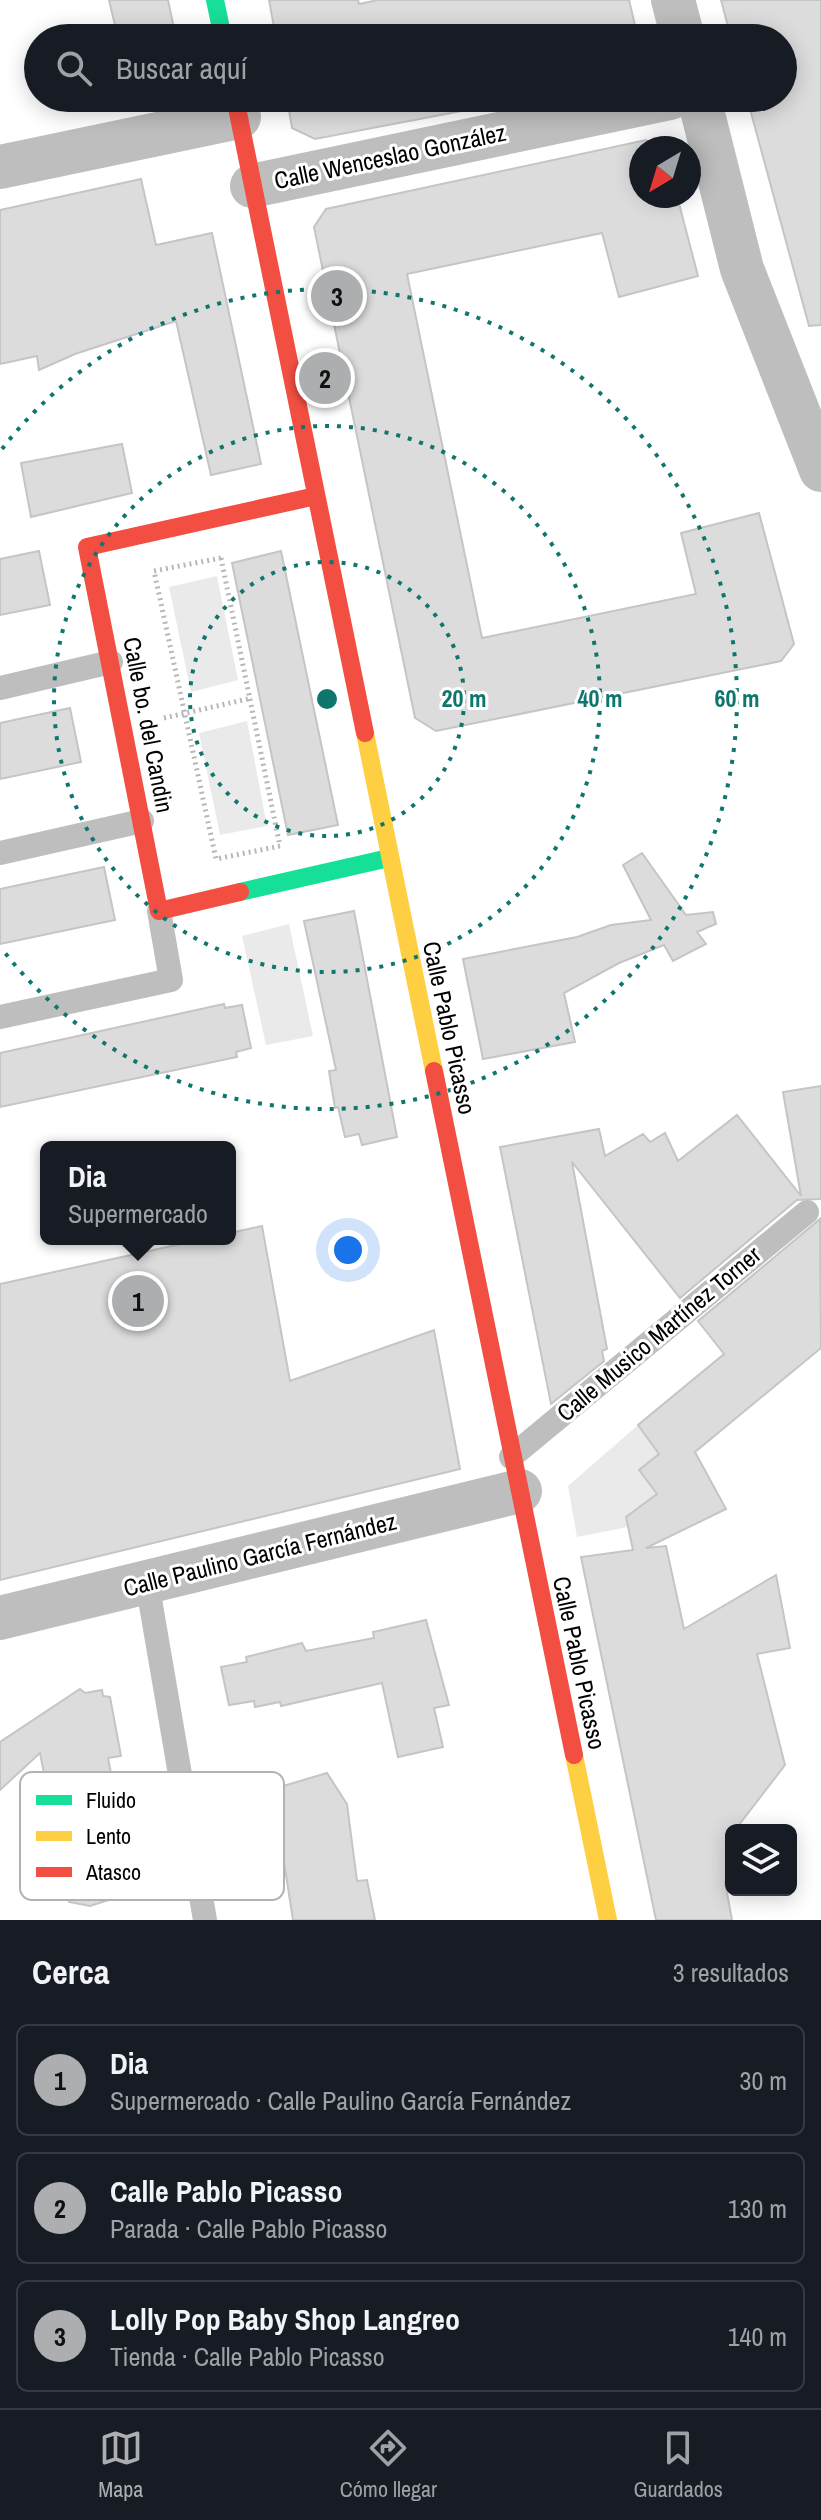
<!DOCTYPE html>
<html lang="es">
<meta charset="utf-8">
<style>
body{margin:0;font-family:"Archivo Narrow",sans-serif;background:#242831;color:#f1f3f6}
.controls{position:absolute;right:24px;bottom:24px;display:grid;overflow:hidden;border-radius:12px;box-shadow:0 4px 20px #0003}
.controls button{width:72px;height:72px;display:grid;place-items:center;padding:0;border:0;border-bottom:2px solid #363941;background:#171b24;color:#f1f3f6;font:40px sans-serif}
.compass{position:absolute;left:629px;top:136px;width:72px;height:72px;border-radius:50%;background:#171b24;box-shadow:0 4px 20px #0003;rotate:218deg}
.you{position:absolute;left:348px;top:1250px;width:28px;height:28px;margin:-20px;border:6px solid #fff;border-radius:50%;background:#1a73e8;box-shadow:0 0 0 12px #1a73e833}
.badge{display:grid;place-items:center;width:52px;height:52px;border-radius:50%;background:#adaeaf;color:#111;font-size:26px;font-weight:700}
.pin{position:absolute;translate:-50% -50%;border:4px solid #fff;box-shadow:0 2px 8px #0006}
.popup{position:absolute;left:40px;top:1141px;width:196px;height:104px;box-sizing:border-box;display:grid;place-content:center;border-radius:12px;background:#171b24;filter:drop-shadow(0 2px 6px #0005);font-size:26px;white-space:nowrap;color:#9ea1a6}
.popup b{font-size:30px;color:#f1f3f6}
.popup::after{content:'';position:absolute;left:50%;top:100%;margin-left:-16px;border:16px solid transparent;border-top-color:#171b24}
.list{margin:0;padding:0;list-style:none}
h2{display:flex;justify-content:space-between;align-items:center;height:104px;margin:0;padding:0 32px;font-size:34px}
h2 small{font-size:26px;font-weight:400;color:#9ea1a6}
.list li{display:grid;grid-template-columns:52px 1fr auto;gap:24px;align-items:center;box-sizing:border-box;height:112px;margin:0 16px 16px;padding:0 16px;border:2px solid #363941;border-radius:12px}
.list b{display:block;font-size:30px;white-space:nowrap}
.list p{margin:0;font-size:26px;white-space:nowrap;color:#9ea1a6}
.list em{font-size:26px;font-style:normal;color:#9ea1a6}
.icon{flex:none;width:44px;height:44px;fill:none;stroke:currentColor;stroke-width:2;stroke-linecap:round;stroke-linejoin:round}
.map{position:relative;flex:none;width:821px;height:1920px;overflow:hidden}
.search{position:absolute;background:#171b24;box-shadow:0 4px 20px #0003;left:24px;right:24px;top:24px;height:88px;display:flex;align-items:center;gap:20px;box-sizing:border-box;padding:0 28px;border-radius:44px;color:#9ea1a6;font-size:30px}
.sheet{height:488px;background:#171b24}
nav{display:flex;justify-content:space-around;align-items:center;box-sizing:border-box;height:112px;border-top:2px solid #363941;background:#171b24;font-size:22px;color:#9ea1a6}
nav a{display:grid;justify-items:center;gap:4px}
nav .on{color:#adaeaf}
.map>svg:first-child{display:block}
</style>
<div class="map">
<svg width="821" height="1920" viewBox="0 0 821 1920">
<rect width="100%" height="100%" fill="#fff"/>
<path fill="#eaeaea" d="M217,576L238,680L191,692L169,587Z
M247,721L267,826L220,835L199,733Z
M289,924L313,1036L266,1045L242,936Z
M638,1425L659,1454L639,1470L657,1494L627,1516L628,1527L577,1537L568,1486Z"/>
<path fill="#dcdcdc" stroke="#c5c5c5" stroke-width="2" d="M109,0H168L176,38H118Z
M269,0H358L359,4L378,0H629L638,38H276Z
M721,0H821V325L809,326L747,98H783V38H731Z
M287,98H530L315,139L292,128Z
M646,140L659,148H641V196H677L698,276L619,297L602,233L407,274L482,638L696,594L681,533L759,513L794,644L781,661L436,731L415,718L314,227L326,209Z
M141,179L156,245L212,233L261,464L211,475L176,321L75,354L39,370L37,356L0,364V210Z
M122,444L132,493L31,517L21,463Z
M39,551L50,605L0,615V559Z
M281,551L338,825L288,835L232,563Z
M70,708L81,762L0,779V723Z
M642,853L686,915L713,912L716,924L697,932L706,944L673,961L664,945L619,963L564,993L575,1042L483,1059L463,959L577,937L611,925L651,920L623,865Z
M104,867L115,920L0,944V889Z
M354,911L397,1137L362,1145L359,1134L345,1137L338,1107L335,1108L329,1071L336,1070L304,921Z
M224,1004L225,1008L242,1005L251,1048L236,1052L237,1057L0,1107V1053Z
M821,1086V1199L797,1200L680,1298L572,1162L607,1349L602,1351L604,1361L551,1404L500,1147L599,1129L605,1156L643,1134L650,1142L665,1133L678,1161L737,1115L801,1196L783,1092Z
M820,1219L821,1348L695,1452L726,1509L646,1548L666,1546L684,1629L776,1575L790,1648L757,1654L785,1765L735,1830H731V1877L725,1882L732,1920H656L581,1557L633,1550L626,1517L657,1494L639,1470L659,1454L638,1425L724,1354L698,1321Z
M262,1226L290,1381L434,1330L460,1469L0,1580V1284L203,1239H230V1233Z
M426,1620L449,1705L434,1708L443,1747L398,1757L382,1683L281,1706L280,1702L255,1707L254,1701L229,1705L221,1667L247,1662L246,1657L302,1643L306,1651L374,1638L373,1632Z
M80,1689L85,1693L102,1690L103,1696L110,1697L121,1756L108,1758L113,1783L98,1786L119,1888L114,1892L115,1898L90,1906L69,1902L40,1753L0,1790V1742Z
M327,1773L347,1804L357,1881L367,1880L375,1920H293L279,1830L254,1835L246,1797Z"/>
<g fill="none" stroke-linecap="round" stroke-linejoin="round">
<path stroke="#b8b8b8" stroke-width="5" stroke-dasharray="2 4" stroke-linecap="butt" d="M221,558L280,846L216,859L154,571Z
M164,718L252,698"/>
<path stroke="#bebebe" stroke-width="24" d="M0,688L111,662
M0,853L142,821
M0,1017L171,980L159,911
M511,1457L807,1212
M147,1582L205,1920"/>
<path stroke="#bebebe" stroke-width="44" d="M673,0L683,38
M699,98L742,269L821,470
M0,167L239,117
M252,186L670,98
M0,1618L520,1491"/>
<path stroke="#16e098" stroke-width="18" d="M215,0L223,38
M240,892L389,858"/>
<path stroke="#ffcf43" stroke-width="18" d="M365,733L434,1071
M574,1755L608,1920"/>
<path stroke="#f24e42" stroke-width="18" d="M235,98L365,733
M240,892L159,911L87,547L316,496
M434,1071L574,1755"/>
</g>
<g fill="none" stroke="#0f766e" stroke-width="4" stroke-dasharray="4 8">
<circle cx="327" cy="699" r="137"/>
<circle cx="327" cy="699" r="273"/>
<path d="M2 449A410 410 0 1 1 2 949"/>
</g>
<g text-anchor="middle" stroke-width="6" stroke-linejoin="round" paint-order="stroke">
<g font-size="24" fill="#000" stroke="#fff">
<text transform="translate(390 157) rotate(-12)" y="8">Calle Wenceslao González</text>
<text transform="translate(148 725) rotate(79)" y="8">Calle bo. del Candin</text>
<text transform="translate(449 1028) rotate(78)" y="8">Calle Pablo Picasso</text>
<text transform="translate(659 1334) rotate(-40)" y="8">Calle Musico Martínez Torner</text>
<text transform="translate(260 1555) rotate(-14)" y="8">Calle Paulino García Fernández</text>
<text transform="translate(579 1663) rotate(78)" y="8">Calle Pablo Picasso</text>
</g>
</g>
<rect x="20" y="1772" width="264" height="128" rx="12" fill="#fff" stroke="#b2b2b2" stroke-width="2"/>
<rect x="36" y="1795" width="36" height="10" fill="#16e098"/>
<rect x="36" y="1831" width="36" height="10" fill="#ffcf43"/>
<rect x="36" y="1867" width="36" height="10" fill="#f24e42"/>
<g font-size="22" fill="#000">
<text x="86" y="1808">Fluido</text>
<text x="86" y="1844">Lento</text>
<text x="86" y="1880">Atasco</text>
</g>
<circle cx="327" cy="699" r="12" fill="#0f766e" stroke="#fff" stroke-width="4"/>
<g font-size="24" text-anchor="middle" font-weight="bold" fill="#0f766e" stroke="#fff" stroke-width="6" stroke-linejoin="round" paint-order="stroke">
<text x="464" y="707">20 m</text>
<text x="600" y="707">40 m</text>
<text x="737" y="707">60 m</text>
</g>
</svg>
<div class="controls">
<button><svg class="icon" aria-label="layers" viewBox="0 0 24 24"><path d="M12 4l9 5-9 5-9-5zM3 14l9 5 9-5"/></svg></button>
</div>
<svg class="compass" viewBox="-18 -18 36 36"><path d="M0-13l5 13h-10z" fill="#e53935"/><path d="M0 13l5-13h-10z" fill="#9ea1a6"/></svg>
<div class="you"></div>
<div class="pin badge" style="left:138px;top:1301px">1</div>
<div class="popup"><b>Dia</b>Supermercado</div>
<div class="pin badge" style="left:325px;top:378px">2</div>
<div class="pin badge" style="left:337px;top:296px">3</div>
<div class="search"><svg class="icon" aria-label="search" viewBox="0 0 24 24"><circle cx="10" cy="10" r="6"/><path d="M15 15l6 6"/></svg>Buscar aquí</div>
</div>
<section class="sheet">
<h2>Cerca<small>3 resultados</small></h2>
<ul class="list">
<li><span class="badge">1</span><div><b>Dia</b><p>Supermercado · Calle Paulino García Fernández</p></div><em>30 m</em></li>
<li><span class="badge">2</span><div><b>Calle Pablo Picasso</b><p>Parada · Calle Pablo Picasso</p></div><em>130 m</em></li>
<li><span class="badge">3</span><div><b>Lolly Pop Baby Shop Langreo</b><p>Tienda · Calle Pablo Picasso</p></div><em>140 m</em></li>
</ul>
</section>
<nav>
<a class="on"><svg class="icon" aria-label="map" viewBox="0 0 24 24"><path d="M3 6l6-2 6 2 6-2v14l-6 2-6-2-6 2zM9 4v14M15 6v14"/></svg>Mapa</a>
<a><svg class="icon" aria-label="directions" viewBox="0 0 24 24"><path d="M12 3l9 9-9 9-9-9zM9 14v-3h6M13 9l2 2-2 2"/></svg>Cómo llegar</a>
<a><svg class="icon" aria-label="saved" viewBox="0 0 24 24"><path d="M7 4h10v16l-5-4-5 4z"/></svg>Guardados</a>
</nav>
